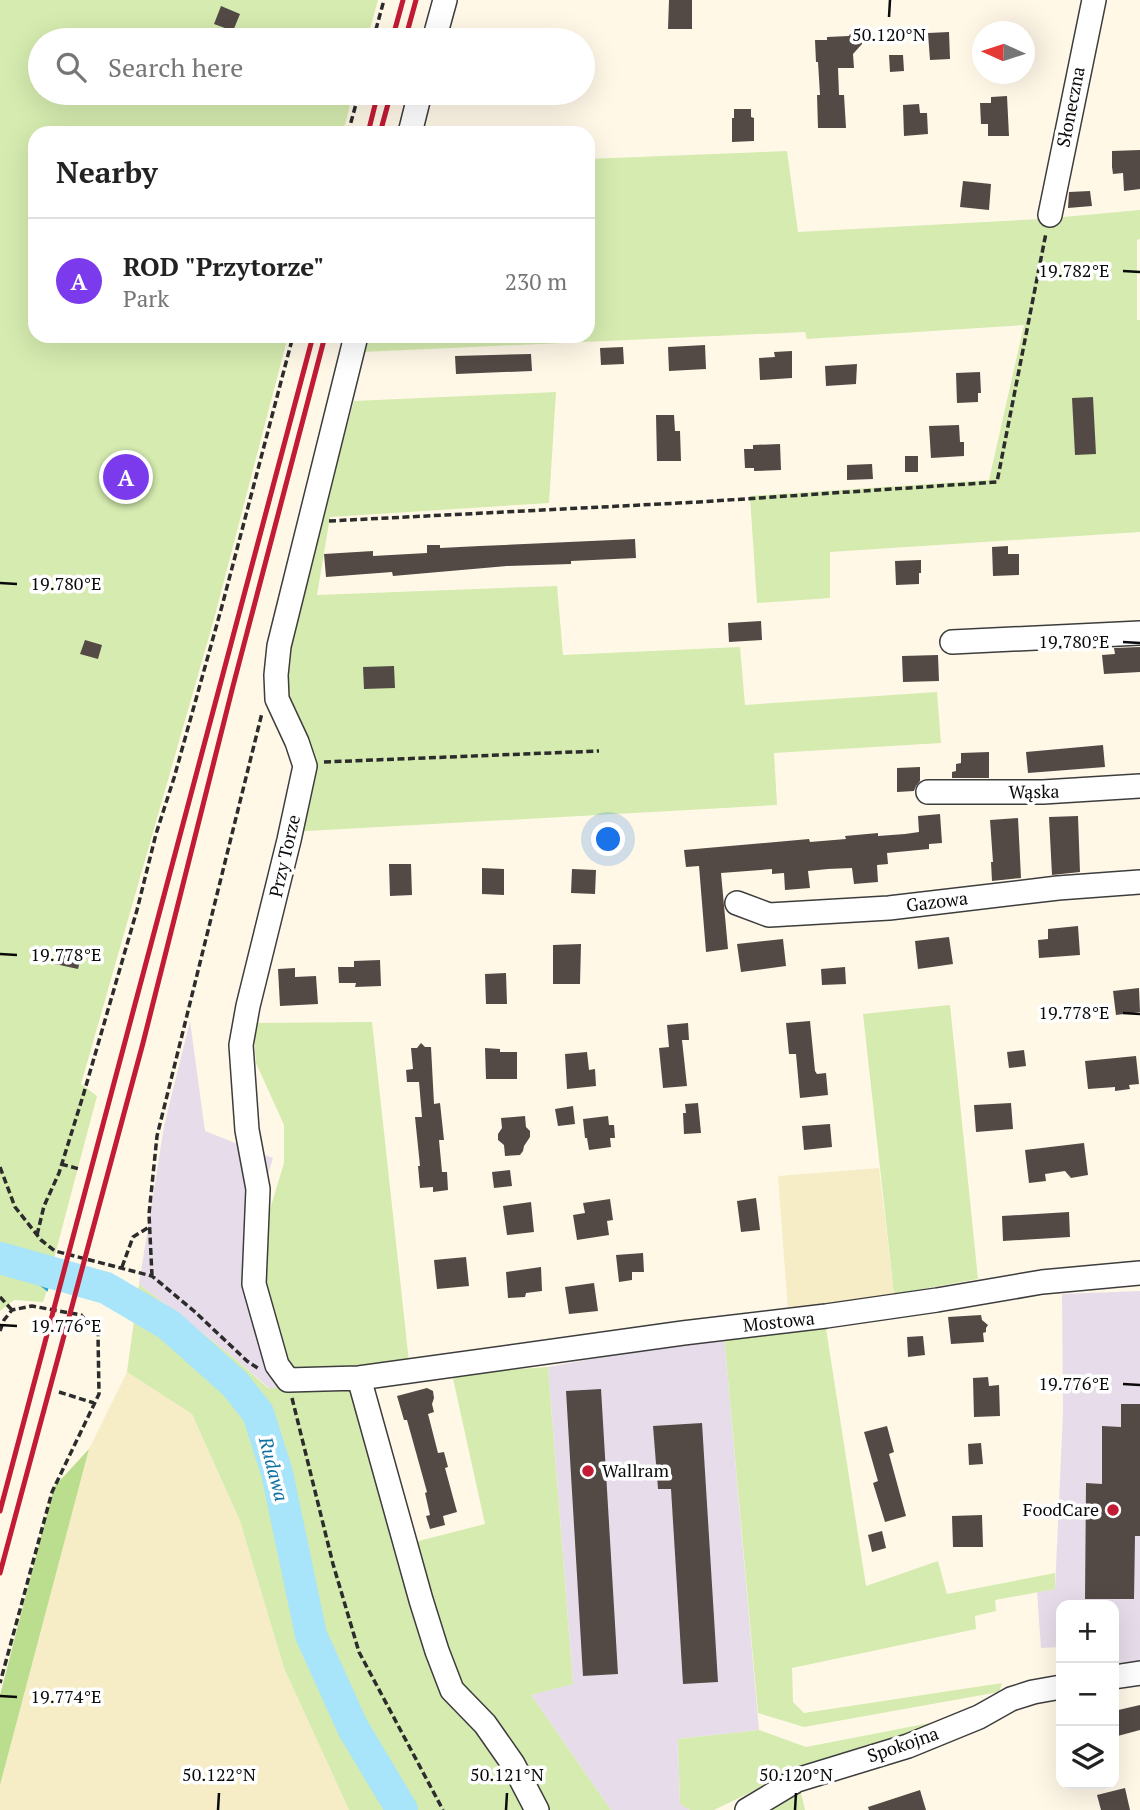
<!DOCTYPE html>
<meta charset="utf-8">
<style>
body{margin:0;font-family:"PT Serif",serif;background:#f6f6f6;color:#222}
.controls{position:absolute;right:21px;bottom:21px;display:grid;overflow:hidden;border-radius:14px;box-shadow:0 7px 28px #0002}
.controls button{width:63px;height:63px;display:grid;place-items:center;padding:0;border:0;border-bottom:2px solid #e0e0e0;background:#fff;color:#222;font:35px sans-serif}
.compass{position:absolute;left:972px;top:21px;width:63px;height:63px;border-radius:50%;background:#fff;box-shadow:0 7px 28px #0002;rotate:273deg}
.you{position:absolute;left:609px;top:840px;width:24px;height:24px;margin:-18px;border:5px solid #fff;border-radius:50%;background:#1a73e8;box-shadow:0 0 0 10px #1a73e833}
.badge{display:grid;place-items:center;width:46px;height:46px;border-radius:50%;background:#7c3aed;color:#fff;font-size:23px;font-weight:700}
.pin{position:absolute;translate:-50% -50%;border:4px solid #fff;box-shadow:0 2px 7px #0006}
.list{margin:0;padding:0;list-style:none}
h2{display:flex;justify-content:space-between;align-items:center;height:91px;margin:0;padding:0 28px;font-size:30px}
h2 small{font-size:23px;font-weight:400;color:#767676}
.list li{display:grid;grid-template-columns:46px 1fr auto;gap:21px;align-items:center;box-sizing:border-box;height:126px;padding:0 28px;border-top:2px solid #e0e0e0}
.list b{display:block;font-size:26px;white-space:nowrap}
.list p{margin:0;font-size:23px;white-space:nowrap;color:#767676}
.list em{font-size:23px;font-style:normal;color:#767676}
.icon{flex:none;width:38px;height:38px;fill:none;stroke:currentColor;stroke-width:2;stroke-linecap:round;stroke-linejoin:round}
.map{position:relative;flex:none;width:1140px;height:1810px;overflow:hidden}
.search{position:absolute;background:#fff;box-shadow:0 7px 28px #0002;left:28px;top:28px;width:567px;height:77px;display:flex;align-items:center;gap:18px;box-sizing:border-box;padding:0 24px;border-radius:38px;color:#767676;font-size:26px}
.panel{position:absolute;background:#fff;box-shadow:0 7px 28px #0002;left:28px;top:126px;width:567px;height:217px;border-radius:21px}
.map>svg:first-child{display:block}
</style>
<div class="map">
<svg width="1140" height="1810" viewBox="0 0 1140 1810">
<rect width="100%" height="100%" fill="#fff8e7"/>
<path fill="#e7ddea" d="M190,1021L205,1131L273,1158L246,1249L245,1294L279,1388H269L233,1357L139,1284L164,1126Z
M1140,1291V1666L1114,1670V1605H1061V1647L1041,1648L1037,1592L1055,1589L1063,1412L1062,1294Z
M724,1334L759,1730L678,1739L680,1804L690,1810H611L531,1695L573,1683L548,1367Z"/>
<path fill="#f6edc6" d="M879,1168L894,1294L788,1311L778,1176Z
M127,1372L192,1414L240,1521L284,1668L349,1810H0V1785L89,1449Z"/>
<path fill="#d5ebaf" d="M0,0H378L367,40H40V93H353L343,133H35V336H288L214,619L81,1084L97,1096L52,1266L20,1255L0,1244Z
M787,151L798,232L1041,219L1140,210V239L1137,240V320H1140V532L830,552V598L757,603L750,496L989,480L1024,325L807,339L805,332L362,352L366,336H588V159Z
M556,392L549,503L330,517L317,595L557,586L563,655L740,647L745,705L937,692L941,743L774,753L777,805L289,832L298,763L282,660L354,401Z
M950,1005L978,1279L894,1294L863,1014Z
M372,1022L409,1362L289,1375L261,1319L267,1219L284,1163V1125L256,1063L253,1023Z
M0,1271L32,1278L47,1290L43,1302L14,1300L0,1311Z
M139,1284L233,1357L268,1388L358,1385L399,1546L485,1524L452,1374L548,1367L573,1684L531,1695L611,1810H349L284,1668L240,1521L192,1414L127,1372Z
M825,1322L866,1586L938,1561L947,1594L1055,1573V1589L995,1600L996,1611L975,1616L976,1629L792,1668L793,1702L804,1713L1002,1683L999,1692L804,1727L758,1713L724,1334Z
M976,1714L786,1775L714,1810H690L680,1804L678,1739L759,1730L806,1747Z
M799,1784L805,1810H757Z"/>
<path fill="#badd8e" d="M89,1449L0,1785V1695L54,1487Z"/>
<path fill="#a8e4fa" stroke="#2ba4d5" stroke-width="2" d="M0,1244L20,1255L52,1266L47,1290L32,1278L0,1271Z"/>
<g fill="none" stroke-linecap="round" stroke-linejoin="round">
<path stroke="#a8e4fa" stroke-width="32" d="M0,1258L106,1288L169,1325L235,1384L258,1413L277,1473L311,1635L353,1728L402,1810"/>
</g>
<path fill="#534a46" d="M669,0H692V29H668Z
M221,6L240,14L233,31L214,24Z
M949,32L950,59L930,60L928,33Z
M857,33L862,38V44L853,54L854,68H838L839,95H844L846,128H818L817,95H820L818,62H816L815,40H827V37L849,36L850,34Z
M889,55H903L904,71L890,72Z
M1007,96L1009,136H988V124H981L980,103H991V97Z
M919,104L920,113H927L928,134L904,136L903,105Z
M734,109H751V117L754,118V141L732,142V118H734Z
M1140,150V189L1124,191L1123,173L1113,174L1112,167V151Z
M963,181L991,184L989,210L960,207Z
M1090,191L1092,206L1068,208L1069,192Z
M705,345L706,369L669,371L668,347Z
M623,347L624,364L601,365L600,348Z
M792,351V378L760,380L759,358L775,357L774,352Z
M531,354L532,371L456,374L455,356Z
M857,364L856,384L826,386L825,366Z
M980,372L981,393H978V402L957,403L956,373Z
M1093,397L1096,454L1075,455L1072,398Z
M656,415H674L675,431H680L681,461H657Z
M959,425L960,442H964V456L931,458L929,426Z
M780,444L781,470L754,471V468H745L744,449H753V445Z
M905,456H918V472H905Z
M872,464L873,479L847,480V465Z
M635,539L636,558L571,561V564L507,566L393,576L392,572L326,577L324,554L373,551V556L427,553V545H440V548L480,546Z
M1008,546V554H1019V575L993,576L992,547Z
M921,560V573H919V584L896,585L895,561Z
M761,621L762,640L729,642L728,623Z
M85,640L102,645L98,659L80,654Z
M1140,647V672L1104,674L1102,655L1115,654L1114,648Z
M938,655L939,681L903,682L902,656Z
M394,666L395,688L364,689L363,667Z
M1103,745L1105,767L1028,773L1026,752Z
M989,752V778H952V772L956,771V764L961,763V753Z
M920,767V781L916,786L914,791L897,792V768Z
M940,814L942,843L929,844V849L887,853L888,864L877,865L878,882L854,884L852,868L828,869L808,871L810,888L785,890L784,873L772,874V869L721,873L728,949L706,952L699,866L686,867L684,850L809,839L810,842L846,839L845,836L878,833V836L905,834L919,832L918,816Z
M1078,816L1080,872L1052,875L1049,817Z
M1018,818L1021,878L992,881L991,862H993L990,820Z
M389,864H411L412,895L390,896Z
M482,868L504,869V895L482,894Z
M572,869L596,870L595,894L571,893Z
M1078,926L1080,955L1039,958L1038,940L1048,939V929Z
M949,937L953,964L918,969L915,941Z
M783,939L786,966L741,972L737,944Z
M581,944L580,984H553V945Z
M59,948L82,953L78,969L55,964Z
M380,960L381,986L355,987L356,983H339L338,967H354V961Z
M845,967L846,984L822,985L821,969Z
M295,968V977L316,976L318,1004L280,1006L278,969Z
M506,973L507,1004H486L485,974Z
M1139,988L1140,1012L1116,1015L1113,991Z
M810,1021L815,1071L817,1074L826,1073L828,1095L800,1098L796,1054H789L786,1023Z
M688,1023L689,1040H682L687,1086L663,1088L659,1048L669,1047L667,1025Z
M421,1043L425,1047H431L434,1104L440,1103L444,1140H439L442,1172H447L448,1190L433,1192V1187L420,1188L418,1166H420L415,1117H422L419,1082H407L406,1070L413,1069L411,1048H417Z
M485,1048L500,1049V1052H517V1079H486Z
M1024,1050L1026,1066L1009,1068L1007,1052Z
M587,1052L589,1070L595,1069L596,1086L567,1089L565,1054Z
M1136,1056L1139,1084L1129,1085L1130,1089L1115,1091V1087L1088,1089L1085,1061Z
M698,1103L701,1133L684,1134L683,1113H686L685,1104Z
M1011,1103L1013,1129L976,1132L974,1105Z
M573,1106L575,1124L558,1126L555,1109Z
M525,1116L526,1127L530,1131V1137L524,1146L523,1151L520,1155L505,1156L504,1145L498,1140V1134L502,1128L501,1118Z
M608,1116L609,1125H614L615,1138H610L611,1147L589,1150L587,1138H585L583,1119Z
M830,1124L832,1147L804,1150L802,1126Z
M1084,1143L1088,1175L1071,1178L1065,1171L1045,1174L1046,1181L1029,1183L1025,1150Z
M510,1170L512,1186L494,1188L492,1172Z
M756,1198L760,1230L741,1232L737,1201Z
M610,1199L613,1220L607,1221L609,1235L577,1240L573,1215L585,1213L583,1203Z
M531,1202L534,1232L507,1235L503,1206Z
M1069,1212L1070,1237L1003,1241L1002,1216Z
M643,1253L644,1272H632V1280L619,1282L616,1255Z
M466,1257L469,1286L437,1289L434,1260Z
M541,1267L542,1291L526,1293L525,1297L508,1298L506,1272Z
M594,1283L598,1311L569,1314L565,1287Z
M981,1315L982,1320L988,1325L986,1328V1332L983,1333L984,1342L951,1344L948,1317Z
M923,1336L925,1355L908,1357L907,1337Z
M988,1377L989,1386L999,1385L1000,1416L974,1417L973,1378Z
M427,1388L433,1391L434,1398L432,1404L434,1412L428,1414L438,1453L444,1452L448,1467L445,1468L457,1512L443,1516L445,1525L430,1529L426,1516L430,1515L425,1493L427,1492L407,1420H404L397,1396Z
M601,1389L618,1674L583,1676L566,1391Z
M1121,1404H1140V1536H1135L1134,1599H1085L1086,1483L1102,1484V1426L1121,1427Z
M702,1423L718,1682L683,1684L671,1489H658L653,1426Z
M887,1426L894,1452L889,1454L906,1516L885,1522L873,1483L878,1481L864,1432Z
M981,1443L983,1464L969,1465L968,1444Z
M982,1515L983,1547H953L952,1516Z
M882,1531L886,1548L872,1552L868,1535Z
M1140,1705V1730L1114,1737V1711Z
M1125,1788L1130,1810H1101L1097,1795Z
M920,1790L926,1810H869L868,1807Z"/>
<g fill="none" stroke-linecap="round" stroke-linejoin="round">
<g stroke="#3d3d3d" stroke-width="26">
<path id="minor" d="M434,40L445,0
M410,133L420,93
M1050,215L1094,0
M356,336L279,646L276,675L277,699L297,742L305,766L289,840L248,1006L241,1045L247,1130L258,1189L254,1284L277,1365L288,1380L359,1378L683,1333L826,1316L937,1300L1042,1282L1140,1273
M952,642L1140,633
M928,792H1043L1140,786
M737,903L769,915L889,908L1058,888L1140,882
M359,1378L421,1600L437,1651L452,1690L485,1724L513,1764L537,1810
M1114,1677L1140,1673
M747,1810L797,1780L908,1746L979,1717L1011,1699L1033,1692L1061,1687"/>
</g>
<path stroke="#2c2c2c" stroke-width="3.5" stroke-dasharray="7 3.5" stroke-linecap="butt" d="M373,40L384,0
M348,133L359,93
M329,521L699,502L997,482L1046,233
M324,762L599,751
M61,1164L79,1169
M0,1167L15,1207L41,1240L55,1251L152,1276L194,1311L247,1361L259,1369
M37,1235L44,1206L59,1173L83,1096L137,910L156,834L174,778L222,606L293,336
M122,1267L133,1237L149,1227
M152,1276L149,1214L157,1136L262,713
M0,1297L12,1310
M0,1331L4,1320L12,1310L32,1306L81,1315L98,1334L99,1394L52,1492L0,1683
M59,1392L94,1403
M292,1398L333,1564L359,1652L443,1810"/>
<use href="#minor" stroke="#fff" stroke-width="23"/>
<path stroke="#c11b35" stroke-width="5" d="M392,40L403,0
M405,40L416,0
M368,133L378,93
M380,133L391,93
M0,1511L313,336
M0,1573L143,1043L233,686L325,336"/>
</g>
<path fill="none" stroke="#0a0a0a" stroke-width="2.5" d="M889,17L890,0M1123,271L1140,272M0,583L17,584M1123,642L1140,643M0,954L17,955M1123,1013L1140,1014M0,1325L17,1326M1123,1384L1140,1385M0,1696L17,1697M218,1810L219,1793M506,1810L507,1793M795,1810L796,1793"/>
<g fill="#c11b35" stroke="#fff" stroke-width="2.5">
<circle cx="588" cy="1471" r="7"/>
<circle cx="1113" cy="1510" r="7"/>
</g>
<g text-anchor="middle" stroke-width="7" stroke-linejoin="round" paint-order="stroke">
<g font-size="18" fill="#0a0a0a" stroke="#fff">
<text transform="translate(1071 107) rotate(-79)" y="6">Słoneczna</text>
<text transform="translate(1034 792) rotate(-1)" y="6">Wąska</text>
<text transform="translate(285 856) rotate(-77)" y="6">Przy Torze</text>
<text transform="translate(937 902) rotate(-7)" y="6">Gazowa</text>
<text transform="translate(779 1322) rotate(-6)" y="6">Mostowa</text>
<text transform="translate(903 1745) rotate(-19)" y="6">Spokojna</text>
</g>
<g font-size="18" fill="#0a0a0a" stroke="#fff" text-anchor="start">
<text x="602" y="1477">Wallram</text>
<text x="1099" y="1516" text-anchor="end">FoodCare</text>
</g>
<g font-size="19" font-style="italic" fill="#0d71a2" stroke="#fff">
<text transform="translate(274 1469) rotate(75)" y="7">Rudawa</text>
</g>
</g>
<g font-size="18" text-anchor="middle" fill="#0a0a0a" stroke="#fff" stroke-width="7" stroke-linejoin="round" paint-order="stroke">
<text x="889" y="41">50.120°N</text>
<text x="1074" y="277">19.782°E</text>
<text x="66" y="590">19.780°E</text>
<text x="1074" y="648">19.780°E</text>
<text x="66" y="961">19.778°E</text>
<text x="1074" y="1019">19.778°E</text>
<text x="66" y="1332">19.776°E</text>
<text x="1074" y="1390">19.776°E</text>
<text x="66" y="1703">19.774°E</text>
<text x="219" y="1781">50.122°N</text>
<text x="507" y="1781">50.121°N</text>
<text x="796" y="1781">50.120°N</text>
</g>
</svg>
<div class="controls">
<button>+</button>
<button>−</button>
<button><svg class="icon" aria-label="layers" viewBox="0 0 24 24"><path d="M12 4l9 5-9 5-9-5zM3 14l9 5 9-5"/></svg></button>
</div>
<svg class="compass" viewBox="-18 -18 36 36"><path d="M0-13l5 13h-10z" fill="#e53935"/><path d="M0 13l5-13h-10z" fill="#767676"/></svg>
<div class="you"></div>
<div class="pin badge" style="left:126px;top:477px">A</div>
<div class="search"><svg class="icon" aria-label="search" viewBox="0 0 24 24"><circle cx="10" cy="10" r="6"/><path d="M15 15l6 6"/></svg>Search here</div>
<section class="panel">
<h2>Nearby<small></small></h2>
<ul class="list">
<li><span class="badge">A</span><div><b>ROD &quot;Przytorze&quot;</b><p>Park</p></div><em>230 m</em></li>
</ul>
</section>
</div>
